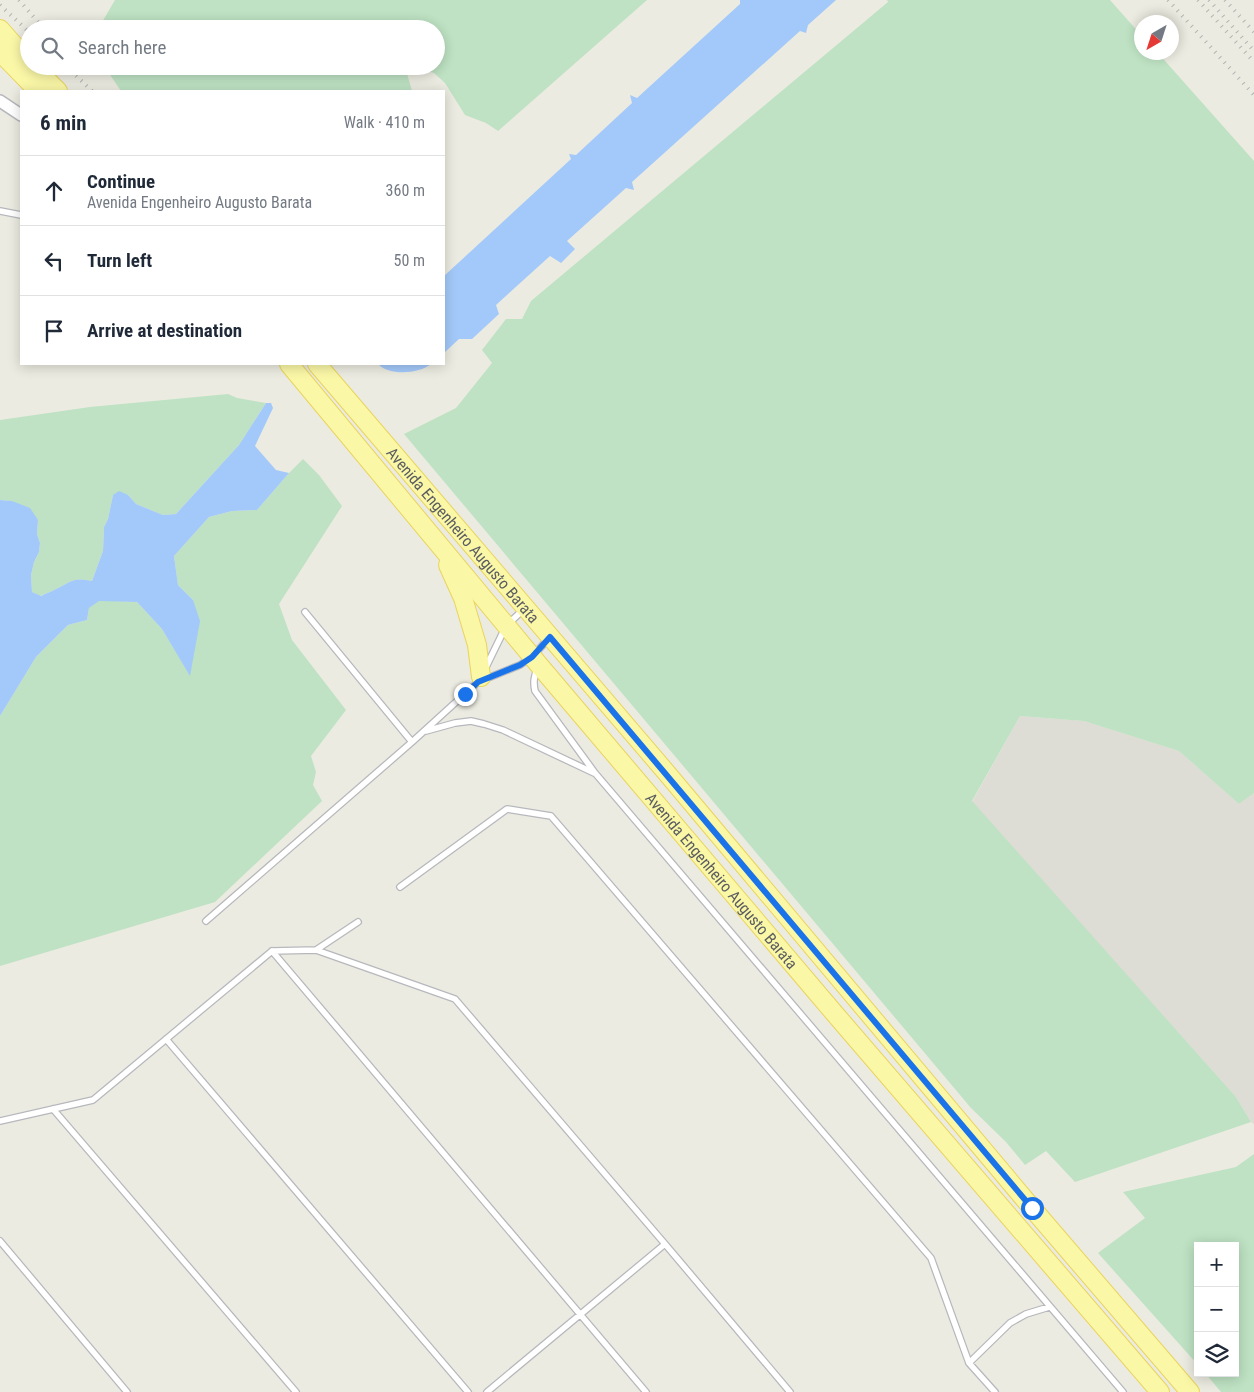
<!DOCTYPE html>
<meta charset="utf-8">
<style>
body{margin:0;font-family:"Roboto Condensed",sans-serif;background:#f6f6f7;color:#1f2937}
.controls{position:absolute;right:15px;bottom:15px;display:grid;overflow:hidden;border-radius:0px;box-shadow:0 2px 12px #0003}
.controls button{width:45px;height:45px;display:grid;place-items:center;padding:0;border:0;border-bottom:1px solid #e0e1e3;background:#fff;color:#1f2937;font:25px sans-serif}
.compass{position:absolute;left:1134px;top:15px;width:45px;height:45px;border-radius:50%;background:#fff;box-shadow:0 2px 12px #0003;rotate:219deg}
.stop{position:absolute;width:15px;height:15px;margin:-11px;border:4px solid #1a73e8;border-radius:50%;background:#fff}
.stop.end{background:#1a73e8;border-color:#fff;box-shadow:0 1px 5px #0008}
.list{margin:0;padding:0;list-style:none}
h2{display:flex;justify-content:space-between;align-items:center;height:65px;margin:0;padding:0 20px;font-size:21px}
h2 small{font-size:16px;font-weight:400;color:#747a83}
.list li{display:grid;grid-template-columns:32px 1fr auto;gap:15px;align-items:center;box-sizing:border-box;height:70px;padding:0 20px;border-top:1px solid #e0e1e3}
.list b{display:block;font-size:19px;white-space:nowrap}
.list p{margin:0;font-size:16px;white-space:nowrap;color:#747a83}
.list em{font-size:16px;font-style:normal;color:#747a83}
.icon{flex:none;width:28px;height:28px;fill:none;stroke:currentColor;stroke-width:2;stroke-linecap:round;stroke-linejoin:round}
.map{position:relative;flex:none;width:1254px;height:1392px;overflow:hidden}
.search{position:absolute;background:#fff;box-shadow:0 2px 12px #0003;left:20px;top:20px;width:425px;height:55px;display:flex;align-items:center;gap:12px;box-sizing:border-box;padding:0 18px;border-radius:28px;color:#747a83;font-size:19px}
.panel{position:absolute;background:#fff;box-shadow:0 2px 12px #0003;left:20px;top:90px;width:425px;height:275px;border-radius:0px}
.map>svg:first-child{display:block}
</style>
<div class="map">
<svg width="1254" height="1392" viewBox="0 0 1254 1392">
<rect width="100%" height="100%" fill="#ecebe1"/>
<path fill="#dddcd5" d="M1020,716L1084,721L1179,751L1239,804L1254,793V1124L1251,1122L1236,1097L972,802Z"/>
<path fill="#bee2c3" d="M115,0H647L498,131L486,123L465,115L445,83L434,73L418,68L406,70L412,91H121L104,66H436V29H98Z
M887,0H1110L1141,35L1142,52L1158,53L1254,161V793L1239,804L1179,751L1084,721L1020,716L972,801L1236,1097L1251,1122L1075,1182L1046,1151L1025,1165L1006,1142L971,1108L404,434L456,408L492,363L482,350L506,319H522L531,301L888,2Z
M228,394L237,398L266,403L239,445L176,514L163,515L136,504L128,495H113L108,519L104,527L103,551L92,581C72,577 73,581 56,589C51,592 46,593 40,596L32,592L31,575L34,562L39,552L40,543L37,534L38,520L12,501L0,500V420L90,407Z
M303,459L319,475L342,506L279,604L292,640L346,710L311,756L316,772L313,785L322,801L215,902L0,966V716L36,657L68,625L87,620L89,608L99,600L137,602L162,629L190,675L193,600L178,585L174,556L209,517L232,511L257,510L289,473Z
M1254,1154V1392H1221L1205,1373H1235V1246H1198V1365L1098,1253L1145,1218L1123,1192L1236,1167Z"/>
<path fill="#a3c9fa" d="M740,0H836L808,25L806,33L800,31L632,182L634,190L626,188L567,241L575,249L561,263L550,256L496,305L499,314L472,339H459L444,353V276L571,159L569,154L576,155L632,103L630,95L637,98L740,4Z
M378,364H431C419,374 389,376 378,364Z
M266,403H271L273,408L255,446L276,470L289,473L257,510L232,511L209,517L174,556L178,585L193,600L200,621L190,676L162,629L137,602L99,601L89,608L87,620L68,625L36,657L0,716V500L12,501L30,508L38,520L37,534L40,543L39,552L34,562L31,575L32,592L41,596C46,593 51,592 56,589C73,581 72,577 92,581L103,551L104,527L108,519L113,495L119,491L128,495L136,504L163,515L176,514L239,445Z"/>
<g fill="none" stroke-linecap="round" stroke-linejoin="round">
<g stroke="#b7b8bd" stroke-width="8">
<path id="service" d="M0,211L21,215
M305,612L412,742
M486,667L506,626L524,609
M538,667C534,676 533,682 535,691L595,773L1123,1392
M426,731L455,723L471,721L484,724L503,730L594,773
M400,887L507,809L551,816L931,1258L969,1363L995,1392
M206,921L412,742L478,682L520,665L532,657L549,638
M358,922L316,950L272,951L646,1392
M316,950L455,999L665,1244
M166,1039L468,1392
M53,1109L296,1392
M0,1121L93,1100L272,951
M0,1241L127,1392
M969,1363L1010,1323L1026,1314L1049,1307
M487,1392L665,1244L790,1392"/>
</g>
<g stroke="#b7b8bd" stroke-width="14">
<path id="minor" d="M0,101L21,115"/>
</g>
<g stroke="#e9d45c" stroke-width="20">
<g id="primary">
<path d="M0,29L29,62"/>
<path d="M0,52L38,91"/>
<path d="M33,66L58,91"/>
<path id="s1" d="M289,364L539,665L835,1014L1160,1392"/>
<path id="s2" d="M317,364L665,771L1032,1208L1190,1392"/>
<path d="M448,565L463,598L477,645L481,677"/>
</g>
</g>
<use href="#service" stroke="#fff" stroke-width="5.5"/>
<use href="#minor" stroke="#fff" stroke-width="11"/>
<use href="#primary" stroke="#faf7a7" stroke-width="18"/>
<path stroke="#b2b3b3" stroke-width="4" stroke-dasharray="1 6" stroke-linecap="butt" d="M19,0L44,29
M1168,0L1254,95
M1198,0L1254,62
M1209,0L1254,51
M1225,0L1254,32
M0,5L29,32
M66,66L92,91"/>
</g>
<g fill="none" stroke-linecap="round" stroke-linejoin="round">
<path stroke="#1a73e8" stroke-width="6" d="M465,694L478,682L520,665L532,657L550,637L1032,1208"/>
</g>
<g text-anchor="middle" stroke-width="4" stroke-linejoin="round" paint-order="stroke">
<g font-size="16" fill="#5a5c61" stroke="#fff">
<text dy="6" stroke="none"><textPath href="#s2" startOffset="225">Avenida Engenheiro Augusto Barata</textPath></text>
<text dy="6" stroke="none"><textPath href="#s1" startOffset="674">Avenida Engenheiro Augusto Barata</textPath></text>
</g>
</g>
</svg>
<div class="controls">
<button>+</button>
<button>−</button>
<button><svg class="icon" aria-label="layers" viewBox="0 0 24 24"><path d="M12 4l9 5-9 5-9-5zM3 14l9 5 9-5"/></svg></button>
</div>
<svg class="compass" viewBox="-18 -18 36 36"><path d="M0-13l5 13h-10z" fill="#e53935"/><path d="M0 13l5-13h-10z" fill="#747a83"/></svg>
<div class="stop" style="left:1032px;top:1208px"></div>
<div class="stop end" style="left:465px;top:694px"></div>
<div class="search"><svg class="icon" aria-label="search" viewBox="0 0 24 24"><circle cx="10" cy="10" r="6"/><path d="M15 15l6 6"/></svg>Search here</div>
<section class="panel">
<h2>6 min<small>Walk · 410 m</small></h2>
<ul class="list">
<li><svg class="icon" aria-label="ahead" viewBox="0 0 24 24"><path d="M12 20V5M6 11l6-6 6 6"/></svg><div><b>Continue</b><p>Avenida Engenheiro Augusto Barata</p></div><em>360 m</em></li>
<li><svg class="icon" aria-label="left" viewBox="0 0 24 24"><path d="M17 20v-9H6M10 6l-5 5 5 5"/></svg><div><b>Turn left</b></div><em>50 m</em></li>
<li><svg class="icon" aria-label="arrive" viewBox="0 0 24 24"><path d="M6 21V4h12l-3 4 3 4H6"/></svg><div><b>Arrive at destination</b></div></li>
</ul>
</section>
</div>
